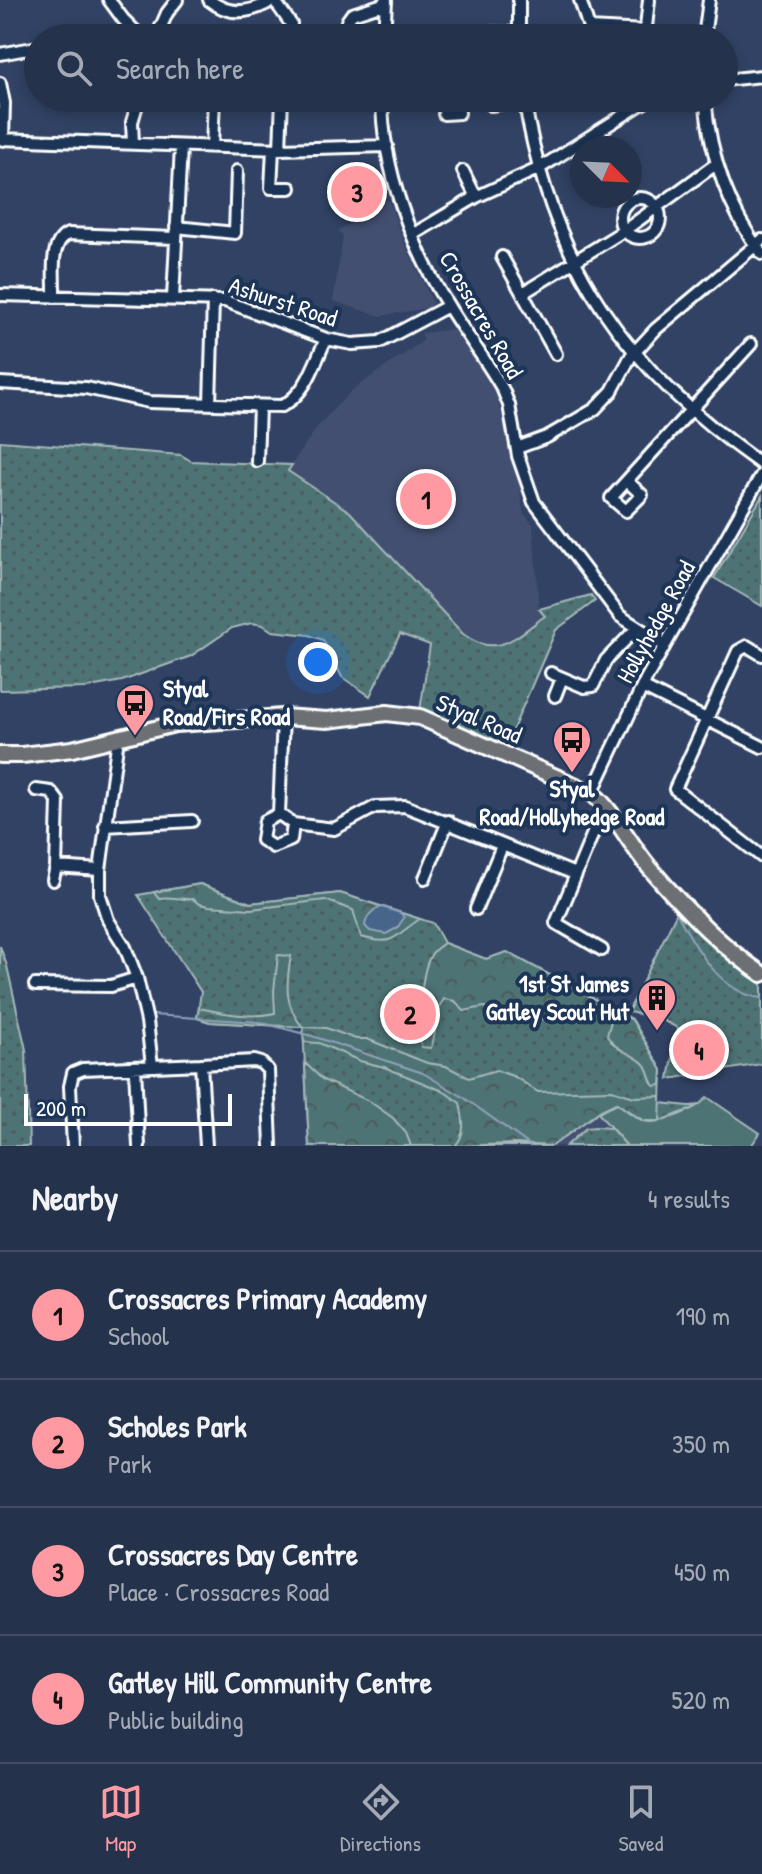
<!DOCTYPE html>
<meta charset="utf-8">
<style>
body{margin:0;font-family:"Patrick Hand",sans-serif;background:#313e55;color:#f1f3f6}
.compass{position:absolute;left:570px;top:136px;width:72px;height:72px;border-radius:50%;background:#25324b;box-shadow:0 4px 12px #0003;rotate:114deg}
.scale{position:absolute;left:24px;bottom:20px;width:208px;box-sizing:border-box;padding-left:8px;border:4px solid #fff;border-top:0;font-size:22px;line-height:28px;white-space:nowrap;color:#fff;-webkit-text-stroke:6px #1d3557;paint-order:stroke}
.you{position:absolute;left:318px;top:662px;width:28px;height:28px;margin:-20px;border:6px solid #fff;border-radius:50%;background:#1a73e8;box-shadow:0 0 0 12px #1a73e833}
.badge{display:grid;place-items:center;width:52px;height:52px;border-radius:50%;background:#ff9aa2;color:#111;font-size:26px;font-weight:700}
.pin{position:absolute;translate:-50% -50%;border:4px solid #fff;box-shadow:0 2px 8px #0006}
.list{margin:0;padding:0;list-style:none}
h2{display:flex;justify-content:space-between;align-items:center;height:104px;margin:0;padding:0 32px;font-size:34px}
h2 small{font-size:26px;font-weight:400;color:#a3aab5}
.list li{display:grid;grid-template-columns:52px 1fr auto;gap:24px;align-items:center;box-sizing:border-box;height:128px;padding:0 32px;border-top:2px solid #424d63}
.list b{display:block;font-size:30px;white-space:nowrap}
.list p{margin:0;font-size:26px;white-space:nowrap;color:#a3aab5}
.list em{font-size:26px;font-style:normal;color:#a3aab5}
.icon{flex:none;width:44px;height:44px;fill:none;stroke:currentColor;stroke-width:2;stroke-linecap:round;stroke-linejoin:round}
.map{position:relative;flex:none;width:762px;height:1146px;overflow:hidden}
.search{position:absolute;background:#25324b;box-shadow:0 4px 12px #0003;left:24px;right:24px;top:24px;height:88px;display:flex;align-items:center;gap:20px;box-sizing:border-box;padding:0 28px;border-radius:44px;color:#a3aab5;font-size:30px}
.sheet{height:616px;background:#25324b}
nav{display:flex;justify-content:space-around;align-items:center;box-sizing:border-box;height:112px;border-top:2px solid #424d63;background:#25324b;font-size:22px;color:#a3aab5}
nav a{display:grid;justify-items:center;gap:4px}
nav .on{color:#ff9aa2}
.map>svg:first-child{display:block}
</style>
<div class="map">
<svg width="762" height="1146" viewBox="0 0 762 1146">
<defs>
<pattern id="grass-dots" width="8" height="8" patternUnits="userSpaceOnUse" patternTransform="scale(2)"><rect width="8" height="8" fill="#4e7374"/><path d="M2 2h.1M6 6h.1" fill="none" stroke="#4d5a5a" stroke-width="1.8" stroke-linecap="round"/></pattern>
<pattern id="forest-crowns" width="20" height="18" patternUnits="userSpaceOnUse" patternTransform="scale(2)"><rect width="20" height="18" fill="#4e7374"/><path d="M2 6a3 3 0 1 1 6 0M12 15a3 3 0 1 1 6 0" fill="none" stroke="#4d5a5a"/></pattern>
</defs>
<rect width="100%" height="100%" fill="#314264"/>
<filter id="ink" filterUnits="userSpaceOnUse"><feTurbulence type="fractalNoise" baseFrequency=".0125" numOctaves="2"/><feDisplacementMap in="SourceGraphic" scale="16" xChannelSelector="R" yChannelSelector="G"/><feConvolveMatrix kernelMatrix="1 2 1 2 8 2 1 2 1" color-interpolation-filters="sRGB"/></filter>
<g filter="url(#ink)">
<path fill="#434f71" d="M388,199L404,242L433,303L428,308L381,316L333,301L343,236L338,231Z
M455,329L495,391L517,467L523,513L533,524L539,609L545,616L510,641L493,646L478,643L463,634L350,512L288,470L317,427L351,391L424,340L421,333Z
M598,1113L627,1146H552Z"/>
<path fill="url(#grass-dots)" stroke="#a6b9ba" stroke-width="2" d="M0,441L181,455L191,461L292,465L288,471L350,512L463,634C497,660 517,636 545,616L539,609L591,595L595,601L556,630L504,750L420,711L430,645L400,634L370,696L342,677L323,640L309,635L272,631L263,625L252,623L232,628L191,656L122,681L85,688L0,690Z
M762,496V606L714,578Z
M200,884L250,903L340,893L433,923L444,943L486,959L507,952L632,1019L662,1070L661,1103L689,1106L702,1105L660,1121H644L616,1103L601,1110L552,1146H309L303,1027L210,1022L197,1018L201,992L138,895Z
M678,910L746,971L762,981V1064L669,1079L678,1028L656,1017L628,1012Z
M0,946L7,966L26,1050L29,1146H0Z
M595,1127L611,1128L627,1146H566L586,1128Z"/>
<path fill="url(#forest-crowns)" stroke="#a6b9ba" stroke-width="2" d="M200,884L250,903L340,893L420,919C393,936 396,947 361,937L353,910L325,900L251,909L209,906L199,904L193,899C181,900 171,896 159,898L154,892Z
M444,943L486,959L507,952L600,1002L555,1022L484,1007L464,1011L455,1001L444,999C433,1013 438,1031 431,1048L421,1047C419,1025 419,967 434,951C437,947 441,946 444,943Z
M278,955L291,956C286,983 284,1007 303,1027L326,1028L356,1039H367L427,1063L446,1066L469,1078L496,1070L515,1077L538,1092L612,1090L634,1097L661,1096L660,1121H644L616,1103L601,1110L552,1146L514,1144L455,1146C467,1133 463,1119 460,1103L443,1091L384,1067L360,1061L319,1043L304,1042L303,1027L210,1022L197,1018L199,1008C223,1013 251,1019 275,1013L274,991Z
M614,1009L632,1020L662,1070L661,1085L654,1086C648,1078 650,1070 643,1063C629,1051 617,1052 607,1036Z
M305,1063L323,1080L369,1101L393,1118L406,1133L411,1146H309Z"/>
<path fill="#4e7374" stroke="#a6b9ba" stroke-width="2" d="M707,1097L760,1133L751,1146H627L598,1113L617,1103C625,1109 635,1118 644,1121C658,1126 699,1109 707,1097Z"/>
<path fill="#46658a" stroke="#90a3b9" stroke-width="2" d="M382,907L401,913L404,918L397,928L386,934L370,931L365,926C366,917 373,908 382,907Z"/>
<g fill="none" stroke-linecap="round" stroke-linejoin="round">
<path stroke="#90a3b9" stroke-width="2" d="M675,910C694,944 719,994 762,998
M152,1015L259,1022L312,1036L423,1073L463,1097L531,1146"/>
<g stroke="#fff" stroke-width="16">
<path id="minor" d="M109,0L123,19L142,38
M209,0C230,17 252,13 273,0
M274,0L291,24
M519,0V38
M580,0L589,28L587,38
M589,28L645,31
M446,32L519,33
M645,36L649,0
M156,38L167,13L177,0
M358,38L347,29V21L352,14L386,3
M384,38L386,0
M704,38L709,0
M0,54L38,47
M724,80L762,76
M0,83L4,103L3,140
M382,98C382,167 412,249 449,307C466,335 487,361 503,390L509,405L518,456L534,502L620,616L665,645
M524,98C552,267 624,367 762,465
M705,98C710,155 727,208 762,254
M491,105L534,98
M444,114L459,113L458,98
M0,139L280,149L387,146
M133,143L132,122L139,98
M212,147L214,98
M273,149L271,188H290
M280,149L282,98
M463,171L476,197
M620 218a20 20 0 1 1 40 0a20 20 0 1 1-40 0Z
M176,227L235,233L237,171
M412,235L476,197L540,168L651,98
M502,257L556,354
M523,293L625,230L716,164
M0,295L225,301L326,339L352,344L380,342L448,306
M54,297C55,278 48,243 68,234L175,238
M173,298L181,147
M0,383L86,388L149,402L282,406C307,393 314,364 326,339
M210,404L213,300
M517,448L547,437L595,409L612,391L631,356L656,329L762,240
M257,461L259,406
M627,481L642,495L626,511L611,498L751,344
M762,655L747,646L738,651L675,789L762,857
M551,673L584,687L593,686L606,660L636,629
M642,687L762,747
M555,696L562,678
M118,738L100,870V895L108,920L125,947L137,978L147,1021L152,1066
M36,790L51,792L58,801L56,867L100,870
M592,793L646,679L762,474
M279,814L293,824L291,840L273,847L262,840L265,821Z
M279,814L283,717
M293,824L334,829L375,807L405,806L575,874
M105,826L192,821
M425,878L448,821
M53,880L56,867
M476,909L502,846
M602,950L556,923L605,804
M35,985L111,986L137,978
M135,1068L139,1146
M73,1146L70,1086L73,1073L83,1069L201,1064
M206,1146L201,1064L254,1061L261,1063L268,1070L271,1146"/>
</g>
<g stroke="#fff" stroke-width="20">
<path id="major" d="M0,755H22L72,749L175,724L283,717L327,720L387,713L420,717L592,793C616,814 629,843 649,867C681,905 720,946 762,974"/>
</g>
<use href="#minor" stroke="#1d3557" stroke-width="10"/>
<use href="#major" stroke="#6c6f75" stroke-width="14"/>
</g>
</g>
<defs>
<g id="bus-pin" transform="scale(2)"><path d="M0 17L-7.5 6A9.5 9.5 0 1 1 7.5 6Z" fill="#ff9aa2" stroke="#1d3557"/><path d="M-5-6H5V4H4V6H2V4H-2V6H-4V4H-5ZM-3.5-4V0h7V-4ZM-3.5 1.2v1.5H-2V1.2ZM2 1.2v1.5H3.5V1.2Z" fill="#111"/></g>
<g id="building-pin" transform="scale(2)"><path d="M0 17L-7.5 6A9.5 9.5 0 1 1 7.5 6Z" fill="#ff9aa2" stroke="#1d3557"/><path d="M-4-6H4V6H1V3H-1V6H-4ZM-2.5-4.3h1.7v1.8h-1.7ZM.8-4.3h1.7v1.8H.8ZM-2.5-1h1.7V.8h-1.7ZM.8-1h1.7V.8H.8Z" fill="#111"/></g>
</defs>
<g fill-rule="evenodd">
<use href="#bus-pin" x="135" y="703"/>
<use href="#bus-pin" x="572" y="740"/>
<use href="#building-pin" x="657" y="998"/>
</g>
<g text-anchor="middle" stroke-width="8" stroke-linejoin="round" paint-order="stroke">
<g font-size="24" fill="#fff" stroke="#1d3557">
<text transform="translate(283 302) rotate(18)" y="8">Ashurst Road</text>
<text transform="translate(481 315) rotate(60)" y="8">Crossacres Road</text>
<text transform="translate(656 622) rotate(-61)" y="8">Hollyhedge Road</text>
<text transform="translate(479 719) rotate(23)" y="8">Styal Road</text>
</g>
<g font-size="24" font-weight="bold" fill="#fff" stroke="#1d3557" text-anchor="start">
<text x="163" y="697">Styal<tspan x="163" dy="28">Road/Firs Road</tspan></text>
<text x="572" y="797" text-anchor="middle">Styal<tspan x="572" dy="28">Road/Hollyhedge Road</tspan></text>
<text x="629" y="992" text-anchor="end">1st St James<tspan x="629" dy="28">Gatley Scout Hut</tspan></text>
</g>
</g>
</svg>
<svg class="compass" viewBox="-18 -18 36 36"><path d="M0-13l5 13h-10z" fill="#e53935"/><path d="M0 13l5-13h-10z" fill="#a3aab5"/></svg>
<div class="scale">200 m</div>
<div class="you"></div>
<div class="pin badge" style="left:426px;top:499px">1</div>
<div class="pin badge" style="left:410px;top:1014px">2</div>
<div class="pin badge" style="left:357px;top:192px">3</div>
<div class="pin badge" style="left:699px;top:1050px">4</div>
<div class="search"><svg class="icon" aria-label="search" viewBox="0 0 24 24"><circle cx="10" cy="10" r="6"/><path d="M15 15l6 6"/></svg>Search here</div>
</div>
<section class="sheet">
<h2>Nearby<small>4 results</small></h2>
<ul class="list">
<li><span class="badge">1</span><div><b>Crossacres Primary Academy</b><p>School</p></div><em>190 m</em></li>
<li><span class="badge">2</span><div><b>Scholes Park</b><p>Park</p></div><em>350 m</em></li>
<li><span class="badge">3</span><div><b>Crossacres Day Centre</b><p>Place · Crossacres Road</p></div><em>450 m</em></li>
<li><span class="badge">4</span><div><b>Gatley Hill Community Centre</b><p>Public building</p></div><em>520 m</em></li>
</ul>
</section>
<nav>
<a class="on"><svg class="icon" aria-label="map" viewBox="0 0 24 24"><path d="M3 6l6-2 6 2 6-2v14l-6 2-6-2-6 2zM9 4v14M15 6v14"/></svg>Map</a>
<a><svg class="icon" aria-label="directions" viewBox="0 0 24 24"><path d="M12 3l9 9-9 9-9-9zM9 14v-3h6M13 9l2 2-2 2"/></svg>Directions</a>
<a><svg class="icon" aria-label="saved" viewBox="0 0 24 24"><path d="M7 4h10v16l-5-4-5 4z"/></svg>Saved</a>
</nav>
